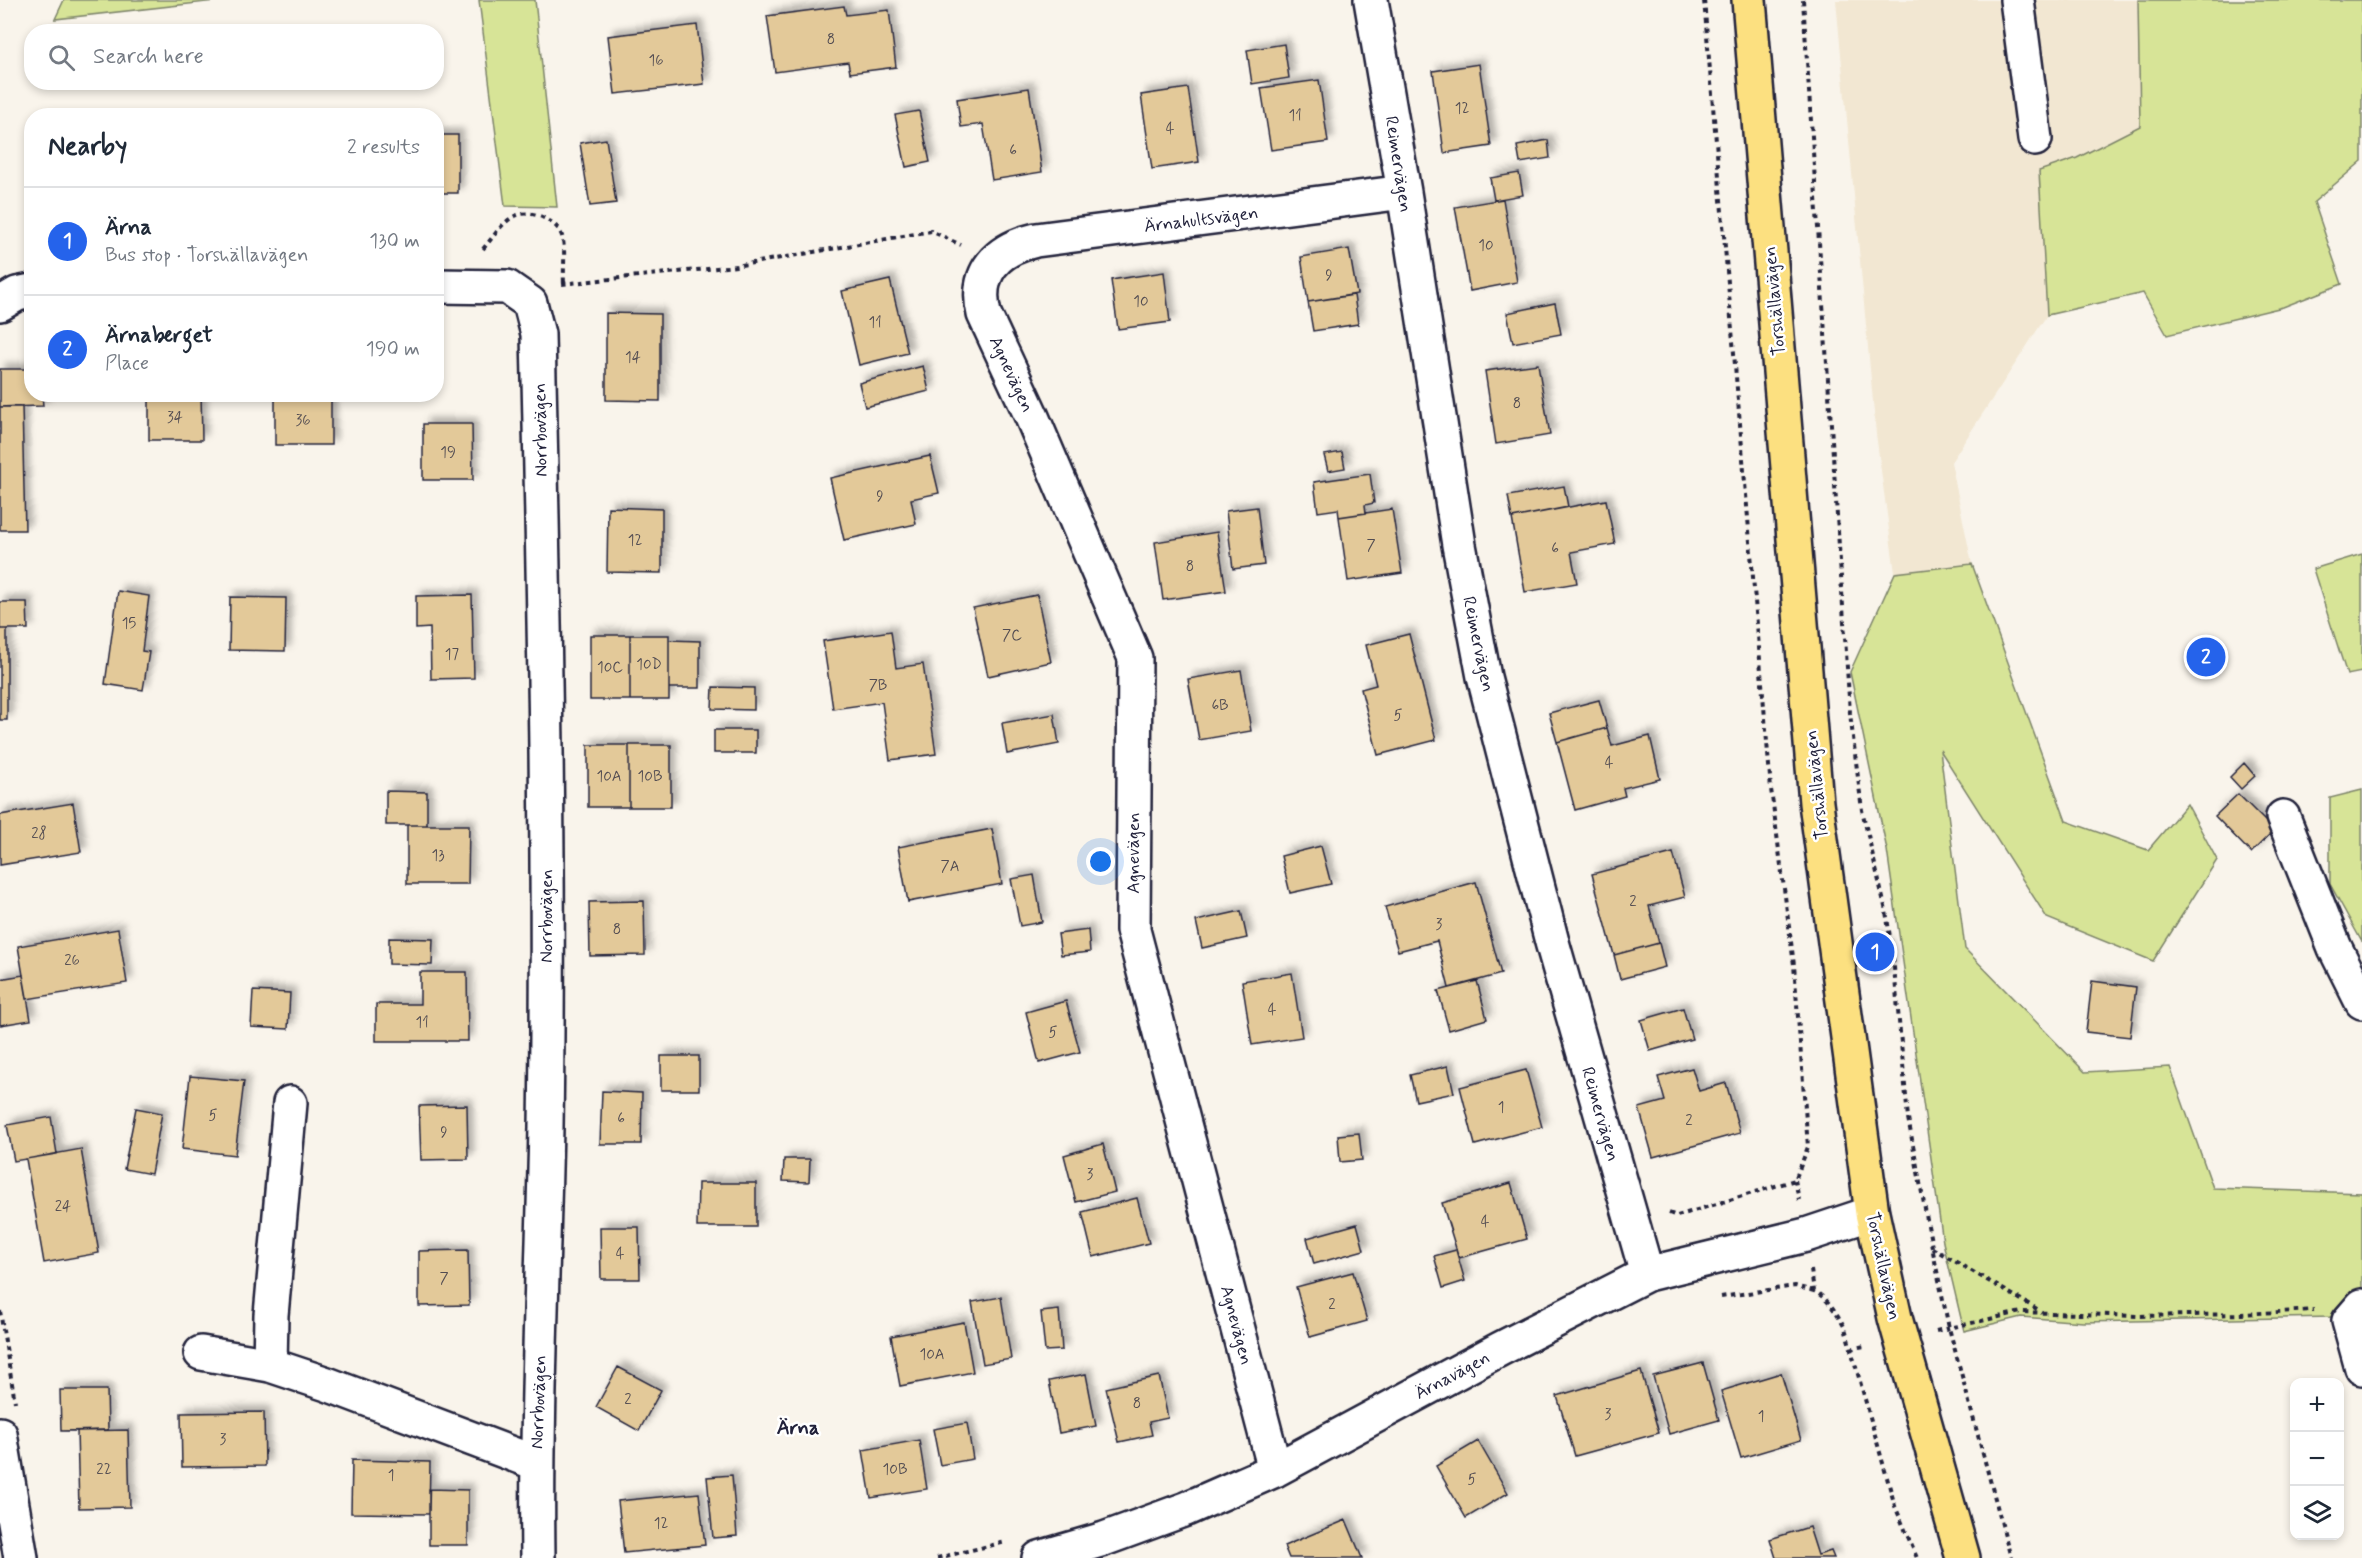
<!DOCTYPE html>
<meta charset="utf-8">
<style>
body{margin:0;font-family:Mynerve,sans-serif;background:#f2f2f3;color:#1f2937}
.controls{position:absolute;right:18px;bottom:18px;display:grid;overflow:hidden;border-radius:12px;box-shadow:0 3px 9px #0003}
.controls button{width:54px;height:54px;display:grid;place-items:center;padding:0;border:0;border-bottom:2px solid #e0e1e3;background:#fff;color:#1f2937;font:30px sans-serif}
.you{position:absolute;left:1101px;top:862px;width:21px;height:21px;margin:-15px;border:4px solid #fff;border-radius:50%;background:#1a73e8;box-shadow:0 0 0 9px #1a73e833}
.badge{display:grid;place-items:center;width:39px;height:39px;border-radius:50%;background:#2563eb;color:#fff;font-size:20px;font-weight:700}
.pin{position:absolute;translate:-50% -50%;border:3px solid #fff;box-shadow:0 2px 6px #0006}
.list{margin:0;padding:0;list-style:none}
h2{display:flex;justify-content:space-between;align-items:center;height:78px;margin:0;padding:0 24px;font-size:26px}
h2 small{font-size:20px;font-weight:400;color:#747a83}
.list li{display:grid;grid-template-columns:39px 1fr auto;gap:18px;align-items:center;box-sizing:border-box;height:108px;padding:0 24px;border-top:2px solid #e0e1e3}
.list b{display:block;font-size:22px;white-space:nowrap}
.list p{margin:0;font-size:20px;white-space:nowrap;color:#747a83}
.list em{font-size:20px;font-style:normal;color:#747a83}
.icon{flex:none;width:33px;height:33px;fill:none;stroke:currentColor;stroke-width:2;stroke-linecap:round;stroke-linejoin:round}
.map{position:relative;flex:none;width:2362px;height:1558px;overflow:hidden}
.search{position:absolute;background:#fff;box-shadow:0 3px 9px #0003;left:24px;top:24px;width:420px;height:66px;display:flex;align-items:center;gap:15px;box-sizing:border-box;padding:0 21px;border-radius:24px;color:#747a83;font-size:22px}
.panel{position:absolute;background:#fff;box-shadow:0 3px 9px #0003;left:24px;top:108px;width:420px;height:294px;border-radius:24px}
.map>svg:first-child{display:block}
</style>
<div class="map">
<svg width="2362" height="1558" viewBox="0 0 2362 1558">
<defs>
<filter id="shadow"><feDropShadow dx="5.5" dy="-5.5" stdDeviation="3" flood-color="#0004"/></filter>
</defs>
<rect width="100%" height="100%" fill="#f9f4eb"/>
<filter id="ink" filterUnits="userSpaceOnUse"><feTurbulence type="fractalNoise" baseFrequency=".0167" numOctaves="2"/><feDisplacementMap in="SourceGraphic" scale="12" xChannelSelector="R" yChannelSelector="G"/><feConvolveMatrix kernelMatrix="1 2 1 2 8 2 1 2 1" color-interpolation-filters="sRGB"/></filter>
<g filter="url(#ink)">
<path fill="#f2e7d2" d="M1836,0H2138L2140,126L2077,158L2039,172L2047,315L1951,462L1972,564L1895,573L1876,434Z"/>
<path fill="#d7e497" stroke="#7c8369" stroke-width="1.5" d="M64,0H224L55,19Z
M479,0H535L557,207L505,206Z
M2138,0H2362V161L2314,202L2342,284L2283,307L2167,335L2143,293L2047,315L2039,171L2077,158L2140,126Z
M2362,554V672L2347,675L2313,569Z
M1972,564L2066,821L2148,850L2187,804L2217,860L2153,961L2047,918L1940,750L1965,949L2085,1072L2170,1067L2213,1188L2362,1193V1311L2334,1317L2083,1322L2021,1317L1964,1331L1943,1242L1887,850L1850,672L1895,573Z
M2362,790V942L2330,884V798Z"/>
<path fill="#e3c999" stroke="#22223b" stroke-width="1.5" filter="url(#shadow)" d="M844,6L846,15L889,10L896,67L850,73L848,62L775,72L767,16Z
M697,25L704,84L615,94L608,36Z
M1284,44L1289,78L1252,84L1247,50Z
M1479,64L1491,146L1444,153L1433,71Z
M1319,80L1328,142L1271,150L1261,88Z
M1029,88L1042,172L992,180L983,124L961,127L957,99Z
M1188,88L1199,162L1152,169L1141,95Z
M919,111L930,162L906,167L895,115Z
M436,135H458V193H436Z
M606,139L616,203L590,206L580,143Z
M1548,140L1550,158L1520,163L1517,146Z
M1519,173L1523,195L1494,200L1490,178Z
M1503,199L1517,282L1470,291L1455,207Z
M1349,249L1357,294L1308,302L1301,257Z
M1164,272L1170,322L1118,329L1111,280Z
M890,280L908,353L859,365L842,291Z
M1354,295L1358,324L1313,331L1308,302Z
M1555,303L1561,334L1513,343L1507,313Z
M606,313L660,314V401L606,400Z
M1538,364L1550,435L1496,444L1485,371Z
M923,366L929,391L865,407L859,383Z
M0,369H32V394H42L43,406L0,407Z
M149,394H201L202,440H149Z
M275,394H331V445H275Z
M22,406L25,530H0V407Z
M423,424H472L473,480H423Z
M1342,452L1345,468L1328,471L1324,455Z
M930,456L939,493L911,499L916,524L844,540L830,478Z
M1370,474L1374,503L1365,505L1366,513L1339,517L1338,509L1318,512L1314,482Z
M1564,486L1568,507L1512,518L1508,496Z
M1606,500L1615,544L1571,552L1577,583L1525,592L1512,518Z
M608,507L662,509V573L607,572Z
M1257,507L1264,565L1233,569L1226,511Z
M1392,509L1402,573L1348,581L1339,517Z
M1217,532L1226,591L1163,600L1155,542Z
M118,591L149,596L142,651L149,652L143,690L105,684Z
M472,595L474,678L431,679L430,628L416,629V596Z
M1037,595L1051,662L988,676L973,608Z
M230,597L286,598L285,651L229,650Z
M0,602H27L28,629H0Z
M0,629H7V720H0Z
M891,631L896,668L923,664L936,754L890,760L882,702L833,709L823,641Z
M1409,634L1436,740L1378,755L1361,689L1376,685L1366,645Z
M590,635H630V700H590Z
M630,635H669V700H630Z
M669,640L700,641V688H669Z
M1241,670L1251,731L1199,740L1188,679Z
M713,687L754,688V710L712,709Z
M1599,700L1607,728L1557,742L1549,713Z
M1054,714L1059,744L1007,754L1002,723Z
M1607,728L1612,746L1650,736L1660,779L1623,788L1625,796L1575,810L1557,742Z
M714,730H756V753H714Z
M588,745H629V807H588Z
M629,745H671V807H629Z
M2244,763L2255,776L2241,789L2230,777Z
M386,791L427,792V825H386Z
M2238,794L2274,830L2251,853L2215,816Z
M73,803L81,852L0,865V815Z
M407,825H469L468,884H407Z
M992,829L1002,884L908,902L898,847Z
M1321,846L1331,884L1290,893L1281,856Z
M1673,853L1685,897L1649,906L1659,943L1614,955L1592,874Z
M1034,875L1042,922L1020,926L1011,879Z
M1476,882L1501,974L1449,988L1437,941L1398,951L1385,907Z
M644,901L645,955L590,956L589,902Z
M1241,911L1247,938L1202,948L1196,921Z
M118,929L127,983L27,999L18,946Z
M1088,930L1090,952L1061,955L1058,934Z
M389,938L433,939L432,965L389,964Z
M1659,943L1665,967L1620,979L1614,955Z
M420,972H467L468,1041H376V1004H420Z
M1292,973L1302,1037L1252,1045L1242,981Z
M23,975L31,1020L0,1025V979Z
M1477,981L1487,1019L1449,1030L1438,991Z
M2092,981L2136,987L2130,1037L2086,1032Z
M253,991L290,993L288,1029L251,1027Z
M1066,1001L1080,1052L1039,1063L1026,1012Z
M1683,1008L1692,1039L1650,1051L1641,1020Z
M661,1056H699V1090H661Z
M1448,1066L1454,1093L1416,1101L1410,1075Z
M1692,1068L1699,1091L1726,1083L1740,1133L1653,1157L1639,1108L1665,1101L1658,1077Z
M1526,1070L1542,1127L1475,1145L1460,1087Z
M190,1076L244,1081L235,1155L182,1149Z
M602,1091L642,1093L641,1144H600Z
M467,1105L468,1159L421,1160L419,1106Z
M136,1108L162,1113L151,1174L124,1169Z
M51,1117L57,1154L14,1161L7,1125Z
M1359,1133L1362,1160L1340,1162L1338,1135Z
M1103,1144L1115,1192L1076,1202L1064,1155Z
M81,1149L99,1253L44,1263L26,1159Z
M784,1159H810L809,1182L783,1181Z
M698,1183H756V1227H697Z
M1511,1183L1527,1239L1459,1258L1442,1203Z
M1137,1198L1149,1243L1093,1257L1082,1212Z
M1357,1224L1364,1250L1314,1264L1307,1238Z
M600,1227H639L640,1279H601Z
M468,1250L469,1305L419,1306V1251Z
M1456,1250L1465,1281L1443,1288L1434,1256Z
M1353,1272L1367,1321L1310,1337L1296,1287Z
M1001,1297L1011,1359L983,1364L972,1302Z
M1059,1310L1062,1350L1045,1351L1041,1312Z
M964,1322L973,1372L900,1386L891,1336Z
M1703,1363L1719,1420L1669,1434L1653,1376Z
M618,1367L661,1390L639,1431L596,1407Z
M1641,1371L1659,1433L1575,1456L1557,1396Z
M1781,1373L1801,1440L1741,1458L1721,1391Z
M1086,1374L1096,1426L1059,1433L1049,1381Z
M1159,1376L1168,1418L1149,1422L1152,1435L1119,1442L1106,1388Z
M60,1390H107L108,1430L61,1431Z
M264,1412L265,1466L182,1467L181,1413Z
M967,1423L973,1459L940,1465L933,1429Z
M128,1430L130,1507L79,1508L77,1431Z
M919,1440L927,1489L871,1498L863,1450Z
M1478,1441L1508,1493L1466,1518L1436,1466Z
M352,1460L430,1462L429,1514L351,1513Z
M732,1475L737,1536L713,1538L707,1477Z
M429,1489L468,1490V1545H429Z
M699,1493L705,1545L624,1553L618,1501Z
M1346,1520L1362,1558H1289L1284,1546Z
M1809,1527L1818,1555L1831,1551L1834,1558H1776L1770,1539Z"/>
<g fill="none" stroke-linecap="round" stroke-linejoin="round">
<g stroke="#22223b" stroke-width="38">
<path id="minor" d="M1371,0L1404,192L1459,545L1484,677L1552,942L1647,1274
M2017,0L2035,139
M436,286L507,287L530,303L538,334C544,598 550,863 546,1127C543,1271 536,1414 538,1558
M0,304L17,294L32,291
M2283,817L2335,948L2362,1002
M2362,1306L2349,1321L2362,1368
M201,1353L270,1365L327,1384L536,1463
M270,1365L271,1315L290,1103
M0,1434L21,1558
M1275,1470L1133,930L1135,658L1032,417L984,314C974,272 997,249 1036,240L1404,192
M1039,1558L1104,1539L1186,1509L1275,1470L1500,1349L1647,1274L1806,1235L1872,1213"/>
</g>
<g stroke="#22223b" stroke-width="38">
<path id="major" d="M1749,0L1816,803L1872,1213L1895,1318L1963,1558"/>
</g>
<path stroke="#22223b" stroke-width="4" stroke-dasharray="4.5 4.5" stroke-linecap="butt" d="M1803,0L1850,713L1862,810L1886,911L1893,957L1908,1118L1932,1247L1949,1328L2011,1558
M483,249C500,229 512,204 542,217C552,222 558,226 562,236C566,250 563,269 564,284
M562,284L736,266L931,231L961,245
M1795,1180L1799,1200
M1669,1213L1677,1216L1795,1180L1808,1147L1794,965L1771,789L1704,0
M1932,1248L2042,1312
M1811,1270L1814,1291C1829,1299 1837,1314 1845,1328L1895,1506L1917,1558
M1721,1297L1795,1286L1814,1291
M0,1311L15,1402
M1936,1331L2021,1312L2138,1316L2242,1314L2314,1310
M1850,1349L1864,1346
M937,1558L1006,1542"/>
<use href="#minor" stroke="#fff" stroke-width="33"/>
<use href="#major" stroke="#fce080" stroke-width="33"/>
</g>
</g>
<g text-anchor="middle" stroke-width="5" stroke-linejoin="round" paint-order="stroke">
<g font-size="15" fill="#524c52">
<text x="831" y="44">8</text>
<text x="656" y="65">16</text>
<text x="1462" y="113">12</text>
<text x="1295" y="120">11</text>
<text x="1170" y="133">4</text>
<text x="1013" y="155">6</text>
<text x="1486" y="250">10</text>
<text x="1329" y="280">9</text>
<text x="1141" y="306">10</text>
<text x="875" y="327">11</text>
<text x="633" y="362">14</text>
<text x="1517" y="408">8</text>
<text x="175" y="422">34</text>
<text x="303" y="425">36</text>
<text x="448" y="457">19</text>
<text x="880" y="501">9</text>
<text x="635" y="545">12</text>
<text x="1371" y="550">7</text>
<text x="1555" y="553">6</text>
<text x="1190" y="571">8</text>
<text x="129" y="628">15</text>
<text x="1012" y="640">7C</text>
<text x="452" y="659">17</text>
<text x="649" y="669">10D</text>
<text x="610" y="672">10C</text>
<text x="878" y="690">7B</text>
<text x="1220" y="710">6B</text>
<text x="1398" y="720">5</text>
<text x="1609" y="767">4</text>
<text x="609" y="781">10A</text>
<text x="650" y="781">10B</text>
<text x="39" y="838">28</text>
<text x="438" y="860">13</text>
<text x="950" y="871">7A</text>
<text x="1633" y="906">2</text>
<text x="1439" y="929">3</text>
<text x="617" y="934">8</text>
<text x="72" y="965">26</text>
<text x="1272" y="1014">4</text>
<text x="422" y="1027">11</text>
<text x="1053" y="1037">5</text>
<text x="1501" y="1112">1</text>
<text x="213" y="1120">5</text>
<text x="621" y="1123">6</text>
<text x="1689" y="1125">2</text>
<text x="444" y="1137">9</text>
<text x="1090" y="1179">3</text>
<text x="63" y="1211">24</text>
<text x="1485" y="1226">4</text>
<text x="620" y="1258">4</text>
<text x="444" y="1283">7</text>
<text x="1332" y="1309">2</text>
<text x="932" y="1359">10A</text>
<text x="628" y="1404">2</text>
<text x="1137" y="1408">8</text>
<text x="1608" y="1419">3</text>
<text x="1761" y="1421">1</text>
<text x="223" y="1444">3</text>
<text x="104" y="1474">22</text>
<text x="895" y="1474">10B</text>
<text x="391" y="1480">1</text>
<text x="1472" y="1484">5</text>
<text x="661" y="1528">12</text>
</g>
<g font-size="18" fill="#22223b" stroke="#fff">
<text transform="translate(1399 164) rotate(81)" y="6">Reimervägen</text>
<text transform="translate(1201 219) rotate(-7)" y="6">Ärnahultsvägen</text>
<text transform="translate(1774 301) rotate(-95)" y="6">Torshällavägen</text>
<text transform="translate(1012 374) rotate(65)" y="6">Agnevägen</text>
<text transform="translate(540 430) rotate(-91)" y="6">Norrbovägen</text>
<text transform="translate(1479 644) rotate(78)" y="6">Reimervägen</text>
<text transform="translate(1816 785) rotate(-96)" y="6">Torshällavägen</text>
<text transform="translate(1133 853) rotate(-90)" y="6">Agnevägen</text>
<text transform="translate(546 916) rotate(-90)" y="6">Norrbovägen</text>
<text transform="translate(1601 1114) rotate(74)" y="6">Reimervägen</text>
<text transform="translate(1884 1266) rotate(78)" y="6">Torshällavägen</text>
<text transform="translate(1237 1325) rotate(75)" y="6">Agnevägen</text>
<text transform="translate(1452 1375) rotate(-28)" y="6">Ärnavägen</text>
<text transform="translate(538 1402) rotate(-88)" y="6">Norrbovägen</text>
</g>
<g font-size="20" font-weight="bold" fill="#22223b" stroke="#fff">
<text x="798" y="1434">Ärna</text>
</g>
</g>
</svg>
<div class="controls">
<button>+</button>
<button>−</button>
<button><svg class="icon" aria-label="layers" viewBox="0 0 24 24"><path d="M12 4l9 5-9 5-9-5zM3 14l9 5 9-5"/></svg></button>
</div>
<div class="you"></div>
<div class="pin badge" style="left:1875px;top:952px">1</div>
<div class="pin badge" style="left:2206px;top:657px">2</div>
<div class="search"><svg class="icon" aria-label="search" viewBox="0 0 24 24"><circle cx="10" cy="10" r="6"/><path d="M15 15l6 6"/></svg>Search here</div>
<section class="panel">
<h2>Nearby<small>2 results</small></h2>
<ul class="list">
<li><span class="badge">1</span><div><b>Ärna</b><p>Bus stop · Torshällavägen</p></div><em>130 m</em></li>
<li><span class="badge">2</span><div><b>Ärnaberget</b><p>Place</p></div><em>190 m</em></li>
</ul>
</section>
</div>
